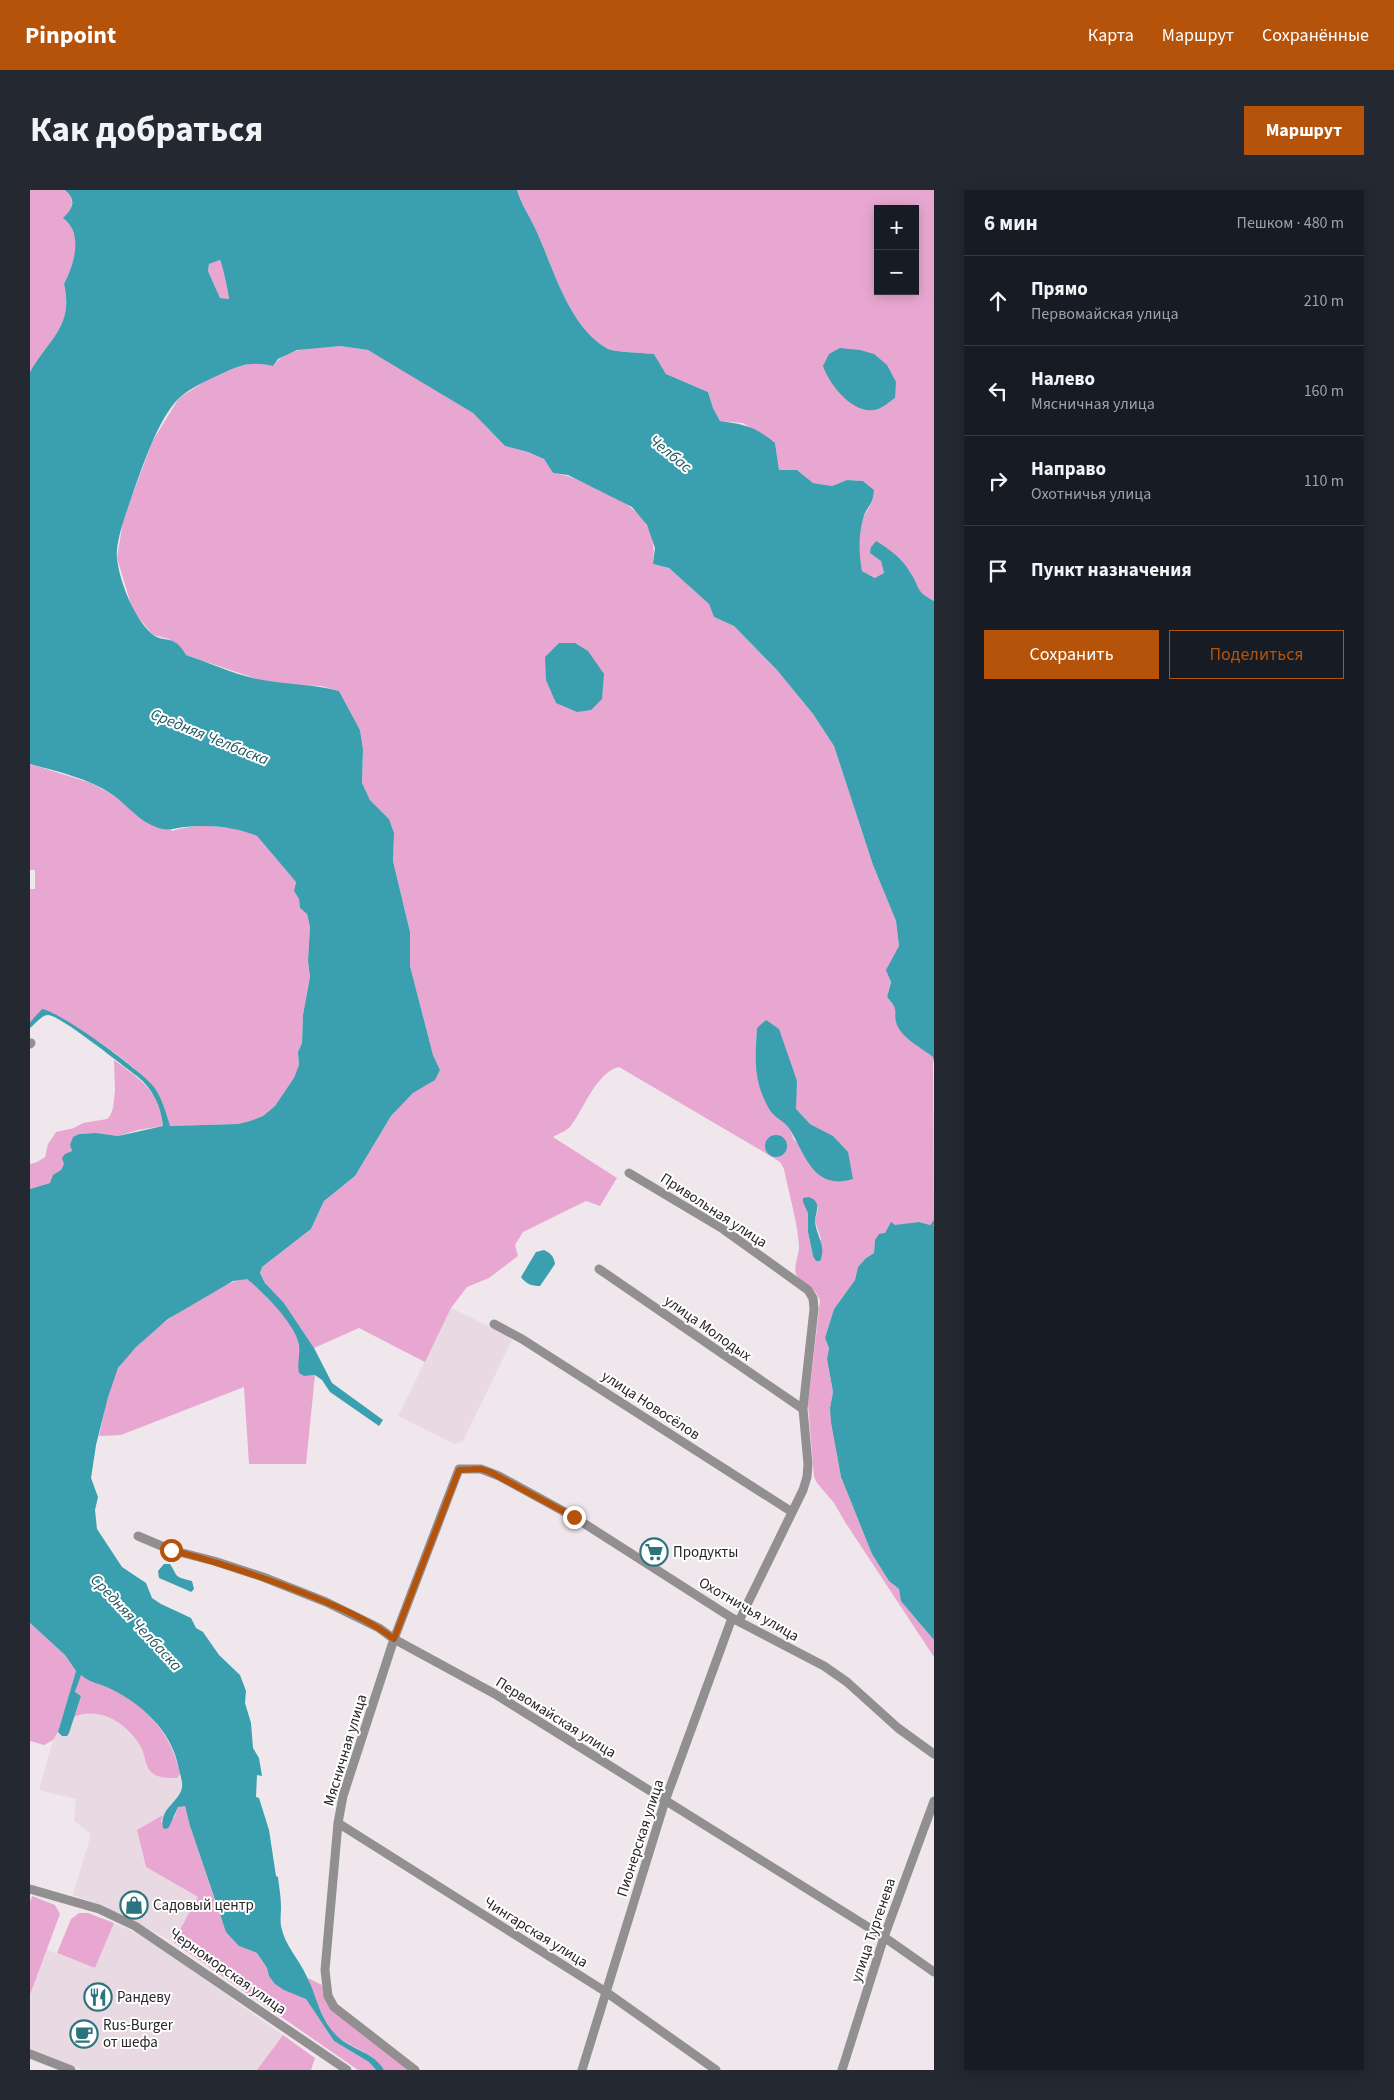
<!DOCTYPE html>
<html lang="ru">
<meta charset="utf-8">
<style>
body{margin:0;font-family:"Source Sans 3",sans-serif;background:#242831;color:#f1f3f6}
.controls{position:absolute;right:15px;top:15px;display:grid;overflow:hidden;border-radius:0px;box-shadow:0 2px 12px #0003}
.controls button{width:45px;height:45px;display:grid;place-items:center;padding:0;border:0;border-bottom:1px solid #363941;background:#171b24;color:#f1f3f6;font:25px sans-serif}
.stop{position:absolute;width:15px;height:15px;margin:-11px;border:4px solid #b45309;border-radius:50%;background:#fff}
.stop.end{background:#b45309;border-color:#fff;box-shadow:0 1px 5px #0008}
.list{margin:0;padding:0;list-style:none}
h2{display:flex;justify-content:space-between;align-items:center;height:65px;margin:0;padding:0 20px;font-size:21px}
h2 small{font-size:16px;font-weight:400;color:#9ea1a6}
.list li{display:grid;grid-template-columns:32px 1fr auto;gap:15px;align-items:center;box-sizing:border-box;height:90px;padding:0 20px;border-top:1px solid #363941}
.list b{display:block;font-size:19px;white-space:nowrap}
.list p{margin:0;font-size:16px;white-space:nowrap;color:#9ea1a6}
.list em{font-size:16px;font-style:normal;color:#9ea1a6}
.actions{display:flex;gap:10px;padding:15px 20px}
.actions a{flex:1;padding:11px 0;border:1px solid #b45309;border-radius:0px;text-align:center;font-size:18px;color:#b45309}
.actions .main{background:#b45309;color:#fff}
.icon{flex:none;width:28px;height:28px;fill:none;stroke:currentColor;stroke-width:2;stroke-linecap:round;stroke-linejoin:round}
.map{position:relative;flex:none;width:904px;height:1880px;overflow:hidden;border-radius:0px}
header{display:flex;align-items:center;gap:30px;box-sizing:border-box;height:70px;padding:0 25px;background:#b45309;color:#fff}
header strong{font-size:24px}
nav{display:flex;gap:28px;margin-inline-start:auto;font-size:18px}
.intro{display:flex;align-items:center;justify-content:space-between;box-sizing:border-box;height:120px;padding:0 30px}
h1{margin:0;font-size:35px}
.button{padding:12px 22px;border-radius:0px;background:#b45309;color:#fff;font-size:18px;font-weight:700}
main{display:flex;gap:30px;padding:0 30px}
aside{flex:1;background:#171b24;border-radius:0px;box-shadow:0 2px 12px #0003}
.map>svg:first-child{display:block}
</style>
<header>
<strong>Pinpoint</strong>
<nav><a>Карта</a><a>Маршрут</a><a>Сохранённые</a></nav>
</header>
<div class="intro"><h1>Как добраться</h1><a class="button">Маршрут</a></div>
<main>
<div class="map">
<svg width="904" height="1880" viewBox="0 0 904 1880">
<rect width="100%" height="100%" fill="#f0e7ec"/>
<path fill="#e8d9e2" d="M421,1118L483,1148L433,1251L424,1254L368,1226Z
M60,1523L70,1524L86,1531L103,1543L113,1559L120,1581L146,1588L150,1584L152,1599L133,1625L107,1640L116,1677L168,1707L143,1752L89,1723L43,1705L61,1644L44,1631L46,1609L9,1600L23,1550L28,1542L32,1546L39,1543L44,1527Z
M84,1733L115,1747L253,1845L227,1880H52L0,1859V1806L17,1760L65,1778Z"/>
<path fill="#e8a7d1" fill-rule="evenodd" d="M0,0H35C48,13 38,18 41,33C41,38 44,43 45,48C48,63 41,81 34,94C44,136 19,149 0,182Z
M487,0H904V411L891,404L880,382L846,351L841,357L851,371L854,383L846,388L832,381C829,364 826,342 834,326C840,315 843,313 844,300L833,291L817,290L802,296L783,293L767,280H749L745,253L713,233L690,231L683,218L678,202L636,184L624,164C614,163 584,162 578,159C538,137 523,76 505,38C499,25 491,14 487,0ZM848,19H885V101H848Z
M190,70C192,73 199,103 199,109L190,108L178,81L179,74Z
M310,156L338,160L363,174L443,223L475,256L498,262L514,269L523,283C539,285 551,291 566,298C601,314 629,331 623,374L639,378L679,414L684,427L704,436L747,480L783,524L804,556L843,675L866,731L869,756L857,807L866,816L867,835L903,867L904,1036L889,1032L859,1037L855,1043L845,1050L844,1063L836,1068L828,1077L825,1090L804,1119L795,1148L799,1158L797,1169L803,1202L800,1218L807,1265L811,1287L842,1364L859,1391L869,1399L872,1411L904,1450V1467L815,1332L804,1313L787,1293L784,1287L778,1215L790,1111C786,1096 774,1096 767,1086C762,1079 770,1063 769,1055C767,1030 759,1004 754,979L750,972L732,961L589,877C566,882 553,921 540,937C536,941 528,944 523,947L587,988L570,1016L556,1011L493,1042L485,1055L488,1066L459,1088L437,1097L421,1118L395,1172L329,1138L284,1158L254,1113L235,1093L230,1083L232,1077L281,1039L294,1011L325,986L361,926L383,903L404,890L410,880L403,865L380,776V742L363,671L364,643L359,629L340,610L332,593L333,559L330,540L309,501L291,496L261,495L230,490L156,465L139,449L123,445L103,421L87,368L93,331L122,252L149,208L174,192L204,178L226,172L243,176C258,156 286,158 310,156ZM727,838L767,891L765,919L780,934L803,946L817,962L823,989L764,950L759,937L729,895L726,863ZM788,1017L785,1031L791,1049L783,1066L778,1042V1023Z
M0,574L61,593L83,605L114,630L143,641C166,632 205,636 227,646L266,692L264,701L269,709L270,718L277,724L280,737L278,771L280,787L273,825L272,853L268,862L269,875L265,888L245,916L233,926L220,931L208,934L139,936C137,926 134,916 129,907C110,873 47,837 12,819L0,832V699H5V680H0Z
M84,870C110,889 130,901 133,936L108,940L88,946L66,943L49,944L43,948L40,955L42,961L31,980L20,993L0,999V974L7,972L15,967L18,954L26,942L44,938L53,933L77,929L80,926L83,918L85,901Z
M216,1088C236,1105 261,1127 268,1152C272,1168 264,1168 274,1186L285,1185L276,1274H219L214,1197L91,1245L69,1246C74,1226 78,1194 89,1177C110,1145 180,1096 216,1088Z
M0,1433L35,1465L46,1481L28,1542L23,1550L14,1555L0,1551Z
M50,1484C61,1494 70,1493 82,1499C118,1517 142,1545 150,1584L147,1588C138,1588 127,1588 121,1582C115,1576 115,1564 111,1557C99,1535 70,1515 44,1527L51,1506L45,1503Z
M152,1615L155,1616L160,1636L192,1731L209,1756L227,1763L237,1778L239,1786L276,1809L304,1851L339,1872L346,1880H328L143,1752L168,1707L116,1677L107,1640L133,1625L131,1632L144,1628L148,1617Z
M2,1706L25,1715L30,1724L0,1805V1712Z
M49,1723H58L84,1733L65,1778L27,1763L41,1729Z
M278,1788L292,1795L295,1806L381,1880H354C344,1863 325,1859 310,1849C292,1835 284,1809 278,1788Z
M253,1845L285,1868L281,1880H227Z"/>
<path fill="#3a9fae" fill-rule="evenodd" d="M35,0H487C491,14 499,25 505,38C523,76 538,137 578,159C584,162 614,163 624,164L636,184L678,202L683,218L690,231C714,234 726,237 745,253L749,280H767L783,293L802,296L817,290L833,291L844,300C843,317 836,316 833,329C828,347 829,363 832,381L845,388L854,383L851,371L840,363L841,357L846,351C859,359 872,368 880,382C891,399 885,401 904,411V873L903,867C892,858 873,849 867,835C862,821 871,822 857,807L861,792L856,780L869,756L866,731L843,675L804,556L783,524L747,480L704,436L684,427L679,414L639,378L623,374L625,358L617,335L602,317L538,285L523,283L514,269L498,262L475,256L443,223L338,160L310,156L267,160L248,169L243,176C220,171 210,175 189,185C176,191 160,198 149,208C128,229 113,275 103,303C97,321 85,351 87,369C90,393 104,428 122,444C134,454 144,443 156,465C181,473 207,486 233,490C258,495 284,494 309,501L330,540L333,559L332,593L340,610L359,629L364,643L363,671L380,742V776L403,865L410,880L405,890L383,903L361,926L325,986L294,1011L281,1039L232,1077L230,1083L235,1093L254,1113L284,1158L302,1193L353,1230L349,1236L300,1202L292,1190L285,1185L274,1186L269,1183C267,1174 270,1165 269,1156C266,1134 233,1102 217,1089L203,1091L138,1129L106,1157L88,1178L78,1207L66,1255L61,1288L68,1307L65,1320L67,1339L92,1377L116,1393L122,1408L131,1414L161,1428L166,1438L173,1442L189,1465L210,1485L216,1501L215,1513L221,1533L223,1558L229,1568L232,1586L227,1585L226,1607L229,1608L239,1640L246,1686L248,1687C249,1697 251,1707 251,1717C251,1723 250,1730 251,1736C255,1756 269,1769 277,1787C288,1809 289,1829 308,1847C322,1860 344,1862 354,1880H346L339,1872L304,1851L276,1809L254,1800L245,1794L239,1786L237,1778L227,1763L209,1756L196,1742L160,1636L155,1616L148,1617L139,1637L136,1639L133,1638C129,1619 148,1613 152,1598C153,1591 149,1581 148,1575C141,1541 112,1514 81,1499C69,1493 62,1494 51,1485L45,1502L51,1506L39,1543L37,1546H32L28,1542L46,1481L35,1465L0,1433V999L20,993L23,985L31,980L34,974L32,968L35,964L42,961L40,955L43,947L49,944L66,943L88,946L133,936C131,916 123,899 107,886C93,876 30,825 18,825C12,825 5,834 0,838V832L12,819C31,822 112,881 124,897C132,908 136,923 140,936L208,934L220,931L233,926L245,916L264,888L269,875L268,862L272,853L273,825L280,787L278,771L280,737L277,724L270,718L269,709L264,701L266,692L227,646C207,637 178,634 155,637C143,638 140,642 126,637C109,631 97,615 83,605C58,588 29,582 0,574V182C19,149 44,136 34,94C44,75 54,43 33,28C44,18 46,10 35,0ZM190,70C192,73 199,104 199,109L190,108L178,81L179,74Z
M810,158L830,160L844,164L857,175L866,192L865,208C860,211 854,217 848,219C825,227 800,196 793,176L799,164Z
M529,453H545L558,461L574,484L572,509L561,520L547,522L526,513L516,490L515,467Z
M736,830L749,839L767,891L766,919L780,934L803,946L818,962L823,989C783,1001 776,965 759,938C755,932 747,929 742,923C737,917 731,903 729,895C724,877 726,856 727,838Z
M735 956a11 11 0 1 1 22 0a11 11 0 1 1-22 0Z
M779,1007C783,1009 786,1010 787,1015C788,1020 785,1026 785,1031C786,1046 797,1056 790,1071H786L783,1066L778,1042V1023L773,1012V1008Z
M861,1032L865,1035L889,1032L904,1036V1450L871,1411L869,1399L859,1391L842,1364L811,1287L801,1232L800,1218L803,1202L797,1169L799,1158L795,1148L799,1135L804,1119L825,1090L828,1077L836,1068L844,1063L845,1050L849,1044L855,1043Z
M514,1060C521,1063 524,1067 525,1074L510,1096C502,1096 496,1094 491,1087L506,1062Z
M134,1374H140C149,1388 143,1386 162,1391L164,1399L161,1402L157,1400L129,1388L128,1381Z"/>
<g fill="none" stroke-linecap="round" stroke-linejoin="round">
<path stroke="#3a9fae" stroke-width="2.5" d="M902,1035L904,1032"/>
<path stroke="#928f91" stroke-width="9" d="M0,854L1,853
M599,983L693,1039L778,1100L783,1108L784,1119L773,1219L778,1274L777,1287L773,1300L709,1431
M569,1079L773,1219
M464,1134L492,1149L762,1322
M108,1346L141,1360L184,1371L233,1387L296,1412L349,1438L364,1449L465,1504L854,1747L904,1782
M308,1633L576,1802L686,1880
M0,1699L69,1719L105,1736L317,1880
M0,1864L41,1880
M385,1880L304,1817L298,1806L295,1780L308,1633L313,1606L364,1449L429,1279H451L469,1286L544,1327L702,1428L794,1476L817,1492L868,1538L904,1564
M552,1880L635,1611L702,1428
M812,1880L854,1747L904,1611"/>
</g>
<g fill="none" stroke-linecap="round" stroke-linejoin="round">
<path stroke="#b45309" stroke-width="6" d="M141,1360C187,1372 231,1386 276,1404C306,1416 338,1429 364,1449L429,1280L451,1279L460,1282L544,1327"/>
</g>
<defs>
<g id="supermarket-ring" transform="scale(1.4375)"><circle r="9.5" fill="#fff" stroke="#2b737d" stroke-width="1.5"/><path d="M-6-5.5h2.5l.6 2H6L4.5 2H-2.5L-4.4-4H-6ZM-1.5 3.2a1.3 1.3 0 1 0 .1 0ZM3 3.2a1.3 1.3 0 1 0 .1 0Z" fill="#2b737d"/></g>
<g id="shop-ring" transform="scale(1.4375)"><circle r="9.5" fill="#fff" stroke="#2b737d" stroke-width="1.5"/><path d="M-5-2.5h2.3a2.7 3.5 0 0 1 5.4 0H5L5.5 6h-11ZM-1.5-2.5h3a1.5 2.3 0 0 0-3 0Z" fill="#2b737d"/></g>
<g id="restaurant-ring" transform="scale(1.4375)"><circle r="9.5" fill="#fff" stroke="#2b737d" stroke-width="1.5"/><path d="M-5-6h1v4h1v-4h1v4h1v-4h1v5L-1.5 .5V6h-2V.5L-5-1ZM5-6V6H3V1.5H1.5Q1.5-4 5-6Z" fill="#2b737d"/></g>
<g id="cafe-ring" transform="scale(1.4375)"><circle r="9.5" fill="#fff" stroke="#2b737d" stroke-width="1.5"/><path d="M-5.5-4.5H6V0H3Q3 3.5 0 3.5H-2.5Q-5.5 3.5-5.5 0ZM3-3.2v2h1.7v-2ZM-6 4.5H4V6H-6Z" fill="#2b737d"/></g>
</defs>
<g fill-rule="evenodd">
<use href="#supermarket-ring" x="624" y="1362"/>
<use href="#shop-ring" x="104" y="1715"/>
<use href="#restaurant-ring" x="68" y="1807"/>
<use href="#cafe-ring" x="54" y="1844"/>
</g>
<g text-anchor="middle" stroke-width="4" stroke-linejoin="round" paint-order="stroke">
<g font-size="15" fill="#292628" stroke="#fff">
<text transform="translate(684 1020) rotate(33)" y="5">Привольная улица</text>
<text transform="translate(678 1138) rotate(35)" y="5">улица Молодых</text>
<text transform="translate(621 1215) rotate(33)" y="5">улица Новосёлов</text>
<text transform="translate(719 1419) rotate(30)" y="5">Охотничья улица</text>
<text transform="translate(526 1527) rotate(32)" y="5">Первомайская улица</text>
<text transform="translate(315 1560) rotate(-73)" y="5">Мясничная улица</text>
<text transform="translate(610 1648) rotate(-72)" y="5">Пионерская улица</text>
<text transform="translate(843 1740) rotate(-71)" y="5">улица Тургенева</text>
<text transform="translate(506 1742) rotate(32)" y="5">Чингарская улица</text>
<text transform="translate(198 1781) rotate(35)" y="5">Черноморская улица</text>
</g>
<g font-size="15" fill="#292628" stroke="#fff" text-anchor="start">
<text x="643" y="1367">Продукты</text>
<text x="123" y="1720">Садовый центр</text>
<text x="87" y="1812">Рандеву</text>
<text x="73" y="1840">Rus-Burger<tspan x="73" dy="17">от шефа</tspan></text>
</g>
<g font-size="16" font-style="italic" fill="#215861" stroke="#fff">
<text transform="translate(641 263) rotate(39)" y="6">Челбас</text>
<text transform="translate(180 546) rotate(22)" y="6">Средняя Челбаска</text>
<text transform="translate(107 1432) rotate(47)" y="6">Средняя Челбаска</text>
</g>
</g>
</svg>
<div class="controls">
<button>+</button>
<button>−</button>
</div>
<div class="stop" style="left:141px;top:1360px"></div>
<div class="stop end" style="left:544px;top:1327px"></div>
</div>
<aside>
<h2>6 мин<small>Пешком · 480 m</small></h2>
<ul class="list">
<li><svg class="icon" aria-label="ahead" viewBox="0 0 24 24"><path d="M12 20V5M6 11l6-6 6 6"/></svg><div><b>Прямо</b><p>Первомайская улица</p></div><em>210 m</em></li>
<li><svg class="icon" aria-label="left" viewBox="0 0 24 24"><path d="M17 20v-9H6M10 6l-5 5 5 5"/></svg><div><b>Налево</b><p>Мясничная улица</p></div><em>160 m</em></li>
<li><svg class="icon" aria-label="right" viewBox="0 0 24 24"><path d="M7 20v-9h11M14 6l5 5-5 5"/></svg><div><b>Направо</b><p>Охотничья улица</p></div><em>110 m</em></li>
<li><svg class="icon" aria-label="arrive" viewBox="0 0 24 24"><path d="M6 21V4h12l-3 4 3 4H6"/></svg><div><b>Пункт назначения</b></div></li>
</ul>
<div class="actions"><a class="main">Сохранить</a><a>Поделиться</a></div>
</aside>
</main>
